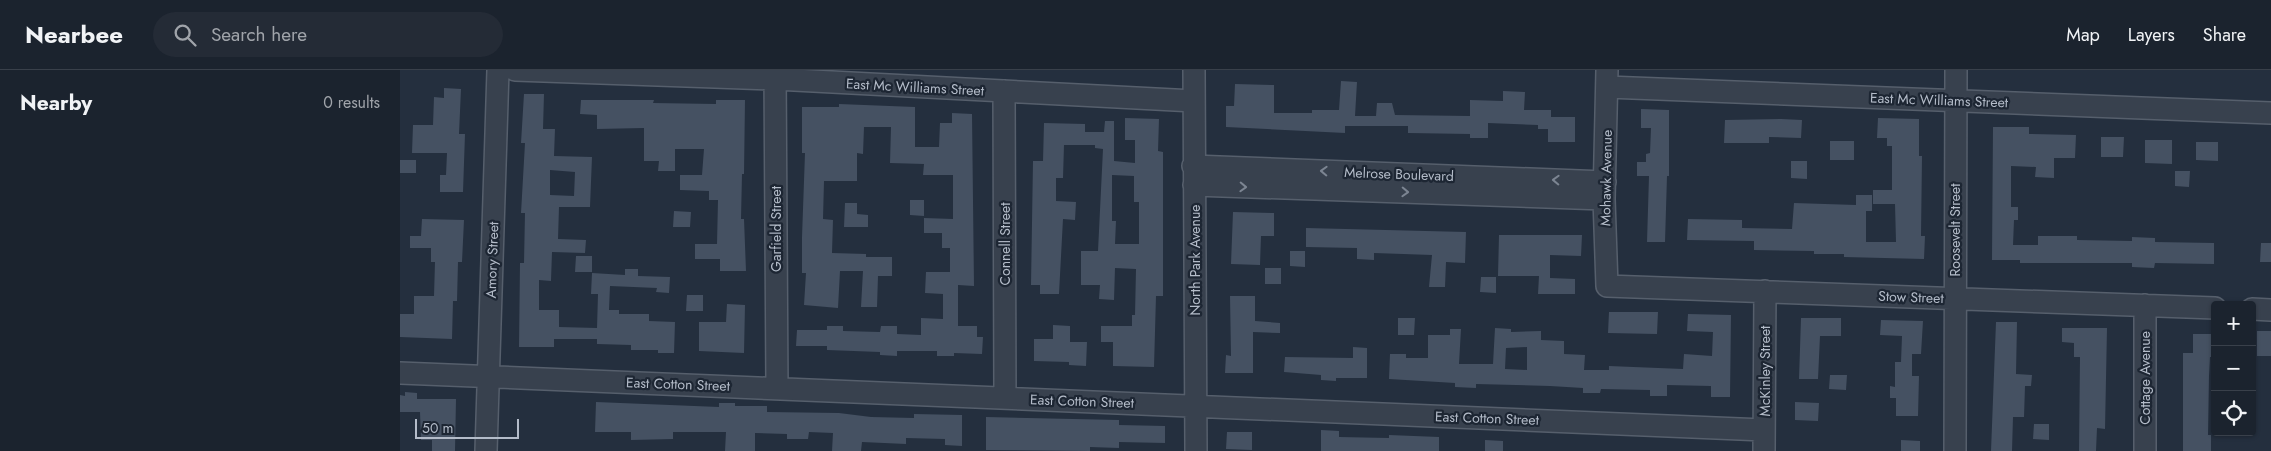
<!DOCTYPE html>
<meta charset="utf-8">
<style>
body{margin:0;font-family:Jost,sans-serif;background:#242b36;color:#f1f3f6}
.controls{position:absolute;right:15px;bottom:15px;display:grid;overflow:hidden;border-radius:5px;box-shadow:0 1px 4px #0004}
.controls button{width:45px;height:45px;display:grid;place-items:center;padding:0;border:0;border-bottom:1px solid #39404a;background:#1b232e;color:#f1f3f6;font:25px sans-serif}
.scale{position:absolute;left:15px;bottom:12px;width:104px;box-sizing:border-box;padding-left:5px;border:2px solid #b4bcc9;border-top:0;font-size:14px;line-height:18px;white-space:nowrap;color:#b4bcc9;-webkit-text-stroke:4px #1d2633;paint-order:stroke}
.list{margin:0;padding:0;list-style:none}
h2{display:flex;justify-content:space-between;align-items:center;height:65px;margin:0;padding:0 20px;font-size:21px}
h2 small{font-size:16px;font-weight:400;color:#a0a4aa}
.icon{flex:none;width:28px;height:28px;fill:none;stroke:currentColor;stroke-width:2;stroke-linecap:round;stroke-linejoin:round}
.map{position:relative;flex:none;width:1871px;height:381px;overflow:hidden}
header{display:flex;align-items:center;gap:30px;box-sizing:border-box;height:70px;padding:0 25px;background:#1b232e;border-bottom:1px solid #39404a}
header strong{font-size:24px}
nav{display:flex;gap:28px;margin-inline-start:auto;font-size:18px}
.search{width:350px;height:45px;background:#242b36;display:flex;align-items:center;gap:12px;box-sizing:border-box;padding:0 18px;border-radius:28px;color:#a0a4aa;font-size:19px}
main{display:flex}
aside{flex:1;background:#1b232e}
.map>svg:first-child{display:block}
</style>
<header>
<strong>Nearbee</strong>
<div class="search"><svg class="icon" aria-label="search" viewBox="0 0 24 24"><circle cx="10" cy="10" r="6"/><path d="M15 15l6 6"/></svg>Search here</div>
<nav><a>Map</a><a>Layers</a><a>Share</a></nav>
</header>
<main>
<aside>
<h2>Nearby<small>0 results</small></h2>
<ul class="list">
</ul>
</aside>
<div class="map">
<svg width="1871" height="381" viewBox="0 0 1871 381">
<rect width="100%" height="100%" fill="#242f3e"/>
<path fill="#455162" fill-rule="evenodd" d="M941,11L957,12L955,46H976L977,33H992L995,45L1070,46V30L1103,31V21L1125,22L1124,40H1151V47H1175V72H1148V59H1138V55L1088,53V68H1070V64L1008,63V56H945V63L826,57V36H834L835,14L874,15V43H912V40H939Z
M44,18L61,19L59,64H65L63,122H40V105H46L47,83H12L13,55H33L34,27L44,28Z
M124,24H144L143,59H155L154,86L192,87L190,137H159L158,169L186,170L185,183L152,182L151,211L139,210V240H159V257L197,258L198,224H191L192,203L225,205V199H238V206L270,207L269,223L256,222L257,218L210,216L209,240H219V244H249V251L275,252L274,283H258V280H231V275L197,274V269H154V277H119L120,193H124L125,143H121L125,73H121ZM150,100L175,102L174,126L150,125Z
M181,30H254L253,33L316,34V30H345L344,104H342L341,149H344L346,201H320V189H295V174H317L318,130H309V121L280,120V105H302L304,79H275V101H258L259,91H244V58L197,59V45L180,44Z
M439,34L515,37V77H539L540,53H552V43L572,44L574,216L558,215V256H577V267H583L582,284L554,283V286H537V281H497V286L480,285V282L427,280V276H396L397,260H427V256H443V261L480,262L481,256H497V264L521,265V248L543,249V224L525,223L526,202H550V178H542V163H524V148L553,149V105H523L524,94L490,93L491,57H464L463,84L457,83V111H424L423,149L433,150L432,183L466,184V187H492V206H478L477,237H461L463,201H440L438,238L404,235L406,203H402V167L405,83H402V37H439Z
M1241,39L1269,40V106H1267L1265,172H1247L1249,106H1237V92H1246V84L1250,83L1251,58H1241Z
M725,48L759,49L758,81L763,82V226H756L754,297L713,296V272H701V256H732V245H735L736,199L715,198L714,230L699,229L700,215H681V181H698L703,79L695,78V75H664L663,108H656V131L676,132L675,150L663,149L659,224H640V215H631L633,91H643L644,53L685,54V62H704L705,51H714V91L735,93V70H725ZM712,105L734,106V132H739V174H715L716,151H712Z
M1478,48L1519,49V86H1522L1521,166H1525L1524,189L1444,187V184H1414V181L1354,180V171L1287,170L1288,149L1342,150V158L1392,159L1394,133L1456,135V125H1472V141H1466V172H1496L1495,134H1473V120H1492V76H1487V68H1477Z
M1381,49L1402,50L1401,68L1369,67V73H1324L1325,50Z
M1593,57H1629V64L1676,65L1675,88H1654V108L1635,107L1636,97L1611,96V137H1618V150H1614L1613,175H1638V166H1677V170L1732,171V167L1755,168V172L1814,173V194L1755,193L1754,198L1732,197V193H1620V190H1592Z
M1701,67H1724L1723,87H1701Z
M1745,70H1772V94L1745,93Z
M1430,71H1454V90H1430Z
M1796,72H1818V91L1796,90Z
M0,90H16V103H0Z
M1391,91H1407V109L1391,108Z
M1775,101H1790L1789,117L1775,116Z
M510,130H524V146L510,145Z
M445,133H457V144L468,145V157H444Z
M274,141L291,142L290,157H273Z
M833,142L874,143V166H861L860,195L831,194Z
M22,149L64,150L62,192H58L57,231H53L52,269L0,267V244H14V226H34L35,192H31V178H10V166H21Z
M906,158L1066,162L1065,193L1046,192L1045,217H1029L1032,185L974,183V190L957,189V178L906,177Z
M1099,165H1182L1181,186L1150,185V208L1175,209V224H1138L1139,206H1098Z
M1861,173H1871V192H1860Z
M890,181H905V197L890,196Z
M176,186H192V202H175Z
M865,198H881V214H865Z
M1081,207H1096V223L1080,222Z
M287,225H303V241H286Z
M830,226H855V251L880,253V263L853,262V303H825L826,285L831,286Z
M327,234L345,235L344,283L299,281V252H326Z
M1209,242H1258L1257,264L1208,263Z
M1288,244L1331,245L1330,327H1311V316L1267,315V326H1250V320L1201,319L1200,323H1183V318L1150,316L1076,314V318L1055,317V313L989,309L990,284H1006V288H1028V265H1050V259H1061L1059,294H1093L1095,258L1111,259V262L1141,261V270L1164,271V284L1185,285L1184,300H1209V296L1283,299L1284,284L1312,286L1313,262L1287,261ZM1127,277V300L1105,299L1106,278Z
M998,248H1015L1014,265H998Z
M1401,248H1441V266H1420L1418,309H1399Z
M1481,250L1523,251L1521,284H1512V306H1519L1518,346H1496V328H1490V316L1495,317V292H1501L1502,266L1480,265Z
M1596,252H1617L1616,304L1632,305L1631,316H1625L1624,347H1613L1612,381H1591Z
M653,255L670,256V272H687L686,296L669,295V292L634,291V269H653Z
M1662,258H1707L1705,359L1697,358L1696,381H1679L1680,287H1674V273L1662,272Z
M1857,261H1871V286H1857Z
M1793,264H1815V287H1810L1809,306L1808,365H1811V381H1783V283H1793Z
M953,277L967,278V308H936V311L921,310V305L884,302L885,287L953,288Z
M1430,305H1447L1446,320L1429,319Z
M5,322L17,323V329H56L55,381H32V370H21L20,342H0V325L5,326Z
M196,332L319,337V333H335V336H367V342L439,343L471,347L514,348V344L562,345V376L545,375V369L506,368V374L462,372L461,381H432L433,363L409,362L408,369H387V364L355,363V381H325L326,362H273V369L231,370V362H195Z
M1395,332L1419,333L1418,351L1395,350Z
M586,347L719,350V355L765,356V373L719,372V378L690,377V381L586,380Z
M1634,354H1649V370L1633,369Z
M921,360L939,361V367L989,368V365L1039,367V381H921Z
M827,362H852V380L826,379Z
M1085,370L1103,371V381H1085Z
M1501,370L1520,371V381H1501Z"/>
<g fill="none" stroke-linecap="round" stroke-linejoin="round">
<g stroke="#565f6c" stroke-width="24">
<path id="minor" d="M115,0L375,9L794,31
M375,0L377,318
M794,0L796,381
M1207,0L1204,129L1207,216L1815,238
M1207,17L1871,43
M604,21L605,327
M793,96L1205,112
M794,115L1204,129
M1852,239L1871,240
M0,303L1364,360
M86,381L98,0
M1364,381L1365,221
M1555,381L1556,0
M1745,381V235"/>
</g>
<use href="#minor" stroke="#38414e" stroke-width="21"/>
</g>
<defs><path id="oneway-chevron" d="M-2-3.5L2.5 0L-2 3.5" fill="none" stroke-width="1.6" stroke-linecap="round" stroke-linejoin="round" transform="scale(1.25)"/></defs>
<g stroke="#7c8592">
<use href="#oneway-chevron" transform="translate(924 101) rotate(-178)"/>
<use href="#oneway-chevron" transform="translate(1156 110) rotate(-178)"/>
<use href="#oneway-chevron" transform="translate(843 117) rotate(2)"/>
<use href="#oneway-chevron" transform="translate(1005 122) rotate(2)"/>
</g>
<g text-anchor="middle" stroke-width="4.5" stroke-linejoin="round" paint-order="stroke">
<g font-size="14" fill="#b4bcc9" stroke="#1d2633">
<text transform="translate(515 17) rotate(3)" y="5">East Mc Williams Street</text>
<text transform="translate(1539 30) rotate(2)" y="5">East Mc Williams Street</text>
<text transform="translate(999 104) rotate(2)" y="5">Melrose Boulevard</text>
<text transform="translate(1206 108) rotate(-89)" y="5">Mohawk Avenue</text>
<text transform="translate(376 159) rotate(-90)" y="5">Garfield Street</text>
<text transform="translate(1555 160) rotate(-90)" y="5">Roosevelt Street</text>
<text transform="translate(605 174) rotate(-90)" y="5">Connell Street</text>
<text transform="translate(92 190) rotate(-88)" y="5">Amory Street</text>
<text transform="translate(795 190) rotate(-90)" y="5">North Park Avenue</text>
<text transform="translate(1511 227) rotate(2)" y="5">Stow Street</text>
<text transform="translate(1365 301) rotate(-90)" y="5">McKinley Street</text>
<text transform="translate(1745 308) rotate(-90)" y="5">Cottage Avenue</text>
<text transform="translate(278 314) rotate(2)" y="5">East Cotton Street</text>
<text transform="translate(682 331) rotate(2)" y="5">East Cotton Street</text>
<text transform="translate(1087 348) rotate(2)" y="5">East Cotton Street</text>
</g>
</g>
</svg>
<div class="controls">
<button>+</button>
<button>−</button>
<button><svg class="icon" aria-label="locate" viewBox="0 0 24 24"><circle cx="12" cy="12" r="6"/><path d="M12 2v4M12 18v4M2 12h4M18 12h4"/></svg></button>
</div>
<div class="scale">50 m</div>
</div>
</main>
